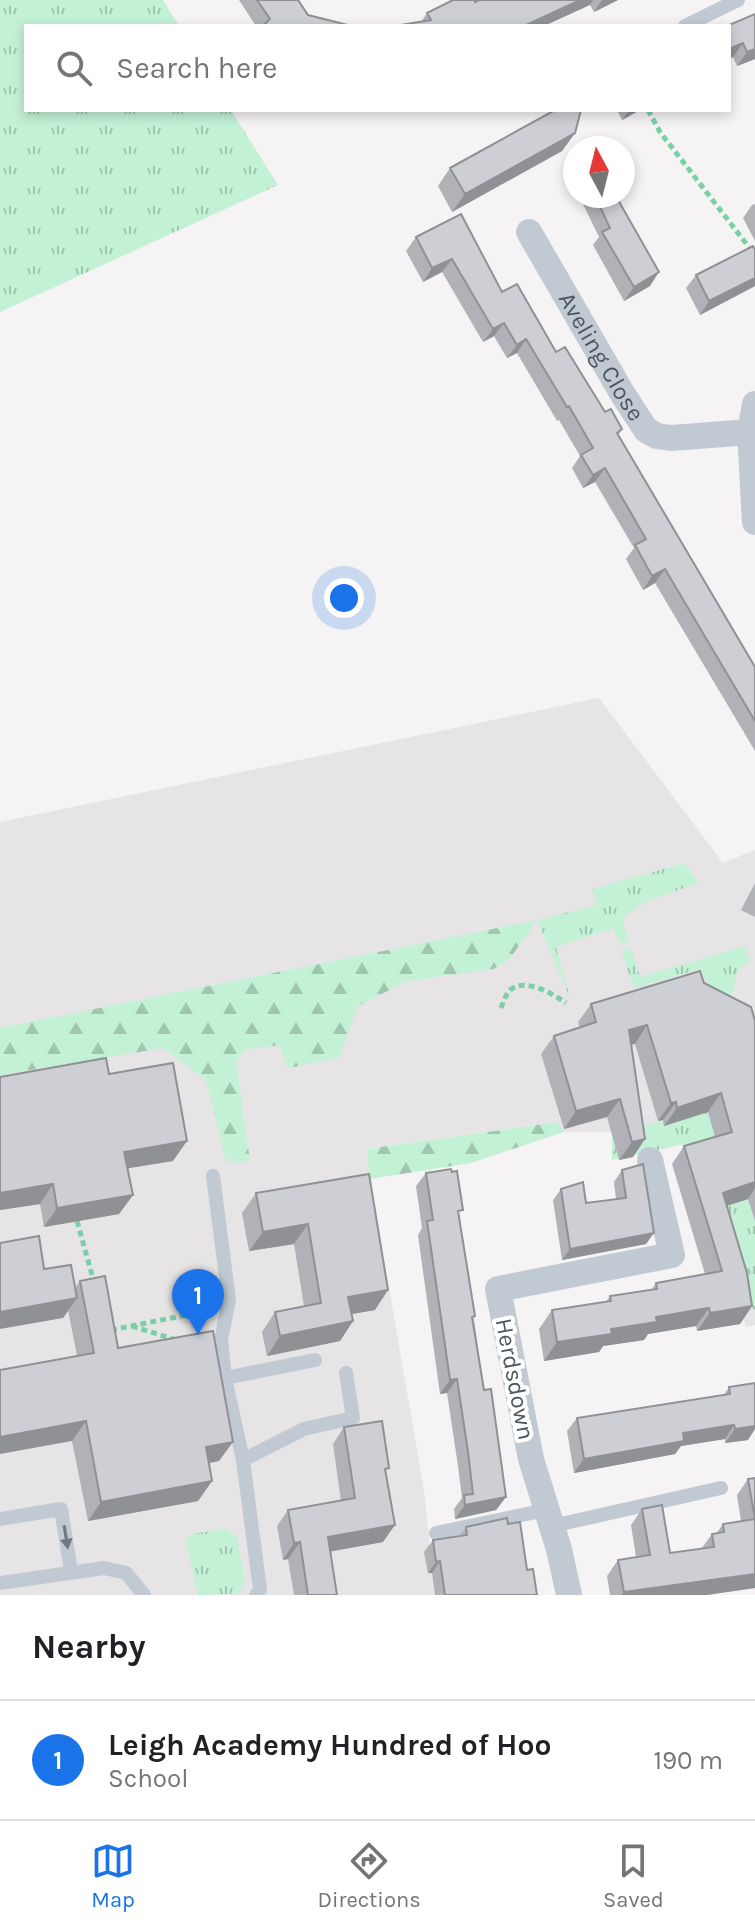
<!DOCTYPE html>
<style>
body{margin:0;font-family:Karla,sans-serif;background:#f2f2f2;color:#202124}
.compass{position:absolute;left:563px;top:136px;width:72px;height:72px;border-radius:50%;background:#fff;box-shadow:0 4px 12px #0003;rotate:353deg}
.you{position:absolute;left:344px;top:598px;width:28px;height:28px;margin:-20px;border:6px solid #fff;border-radius:50%;background:#1a73e8;box-shadow:0 0 0 12px #1a73e833}
.badge{display:grid;place-items:center;width:52px;height:52px;border-radius:50%;background:#1a73e8;color:#fff;font-size:26px;font-weight:700}
.pin{position:absolute;translate:-50% -66px;filter:drop-shadow(0 2px 4px #0008)}
.pin::after{content:'';position:absolute;top:42px;width:28px;height:24px;background:inherit;clip-path:polygon(0 0,100% 0,50% 100%)}
.list{margin:0;padding:0;list-style:none}
h2{display:flex;justify-content:space-between;align-items:center;height:104px;margin:0;padding:0 32px;font-size:34px}
h2 small{font-size:26px;font-weight:400;color:#757577}
.list li{display:grid;grid-template-columns:52px 1fr auto;gap:24px;align-items:center;box-sizing:border-box;height:120px;padding:0 32px;border-top:2px solid #e0e0e0}
.list b{display:block;font-size:30px;white-space:nowrap}
.list p{margin:0;font-size:26px;white-space:nowrap;color:#757577}
.list em{font-size:26px;font-style:normal;color:#757577}
.icon{flex:none;width:44px;height:44px;fill:none;stroke:currentColor;stroke-width:2;stroke-linecap:round;stroke-linejoin:round}
.map{position:relative;flex:none;width:755px;height:1595px;overflow:hidden}
.search{position:absolute;background:#fff;box-shadow:0 4px 12px #0003;left:24px;right:24px;top:24px;height:88px;display:flex;align-items:center;gap:20px;box-sizing:border-box;padding:0 28px;border-radius:0px;color:#757577;font-size:30px}
.sheet{height:224px;background:#fff}
nav{display:flex;justify-content:space-around;align-items:center;box-sizing:border-box;height:112px;border-top:2px solid #e0e0e0;background:#fff;font-size:22px;color:#757577}
nav a{display:grid;justify-items:center;gap:4px}
nav .on{color:#1a73e8}
.map>svg:first-child{display:block}
</style>
<div class="map">
<svg width="755" height="1595" viewBox="0 0 755 1595">
<defs>
<pattern id="grass-tufts" width="24" height="20" patternUnits="userSpaceOnUse" patternTransform="scale(2)"><rect width="24" height="20" fill="#c3f1d5"/><path d="M3 7l-1-3M5 7V3M7 7l1-3M15 17l-1-3M17 17v-4M19 17l1-3" fill="none" stroke="#a0c6b0"/></pattern>
<pattern id="forest-firs" width="22" height="20" patternUnits="userSpaceOnUse" patternTransform="scale(2)"><rect width="22" height="20" fill="#c3f1d5"/><path d="M5 1l3.5 6h-7zM16 11l3.5 6h-7z" fill="#a0c6b0"/></pattern>
</defs>
<rect width="100%" height="100%" fill="#f5f3f3"/>
<path fill="#e6e4e5" d="M599,698L723,863L755,850V1325L746,1327L685,1132H564L556,1122L365,1149L424,1490L435,1595H0V822Z"/>
<path fill="url(#grass-tufts)" d="M0,0H163L179,26H26V110H231L278,185L0,312Z
M684,863L699,883L650,900L622,917L629,942L620,943L613,928L556,947L571,1000L537,920L597,905L592,889Z
M745,946L750,961L739,968L725,1019L700,969L634,988L621,951L631,947L640,977Z
M704,1099L735,1202L748,1199L755,1221V1309L741,1312L689,1143L612,1160V1135L663,1120L665,1126L687,1119Z
M225,1529L237,1537L245,1582L239,1594L198,1595L186,1541L192,1534Z"/>
<path fill="url(#forest-firs)" d="M537,920L511,957L494,969L407,981L358,1006L339,1058L288,1068L279,1045L244,1050L236,1062L250,1161L226,1162L206,1080L163,1048L0,1075V1028Z
M557,1122L564,1132L471,1163L370,1179L366,1149Z"/>
<g fill="none" stroke-linecap="round" stroke-linejoin="round">
<path stroke="#7ad0a6" stroke-width="5" stroke-dasharray="6 4" stroke-linecap="butt" d="M648,110L660,132L755,255
M501,1008C503,1003 506,994 510,990C525,977 553,994 566,1003
M77,1221L94,1282
M132,1326L176,1340
M111,1330L207,1311"/>
<path stroke="#c1cad2" stroke-width="14" d="M685,26L738,0
M213,1176L229,1300L221,1340L225,1378L243,1460L260,1590L256,1595
M225,1378L315,1360
M243,1460L304,1429L353,1418L346,1373
M0,1519L61,1509L71,1571
M552,1526L721,1488
M436,1533L546,1510
M0,1583L104,1568L126,1573L144,1595"/>
<g stroke="#c1cad2" stroke-width="26">
<path id="s1" d="M529,232L622,393L646,430L657,436L671,438L750,432"/>
<path d="M755,404L750,432L755,522"/>
<path d="M569,1595L559,1549L531,1459L498,1289L672,1255L650,1160"/>
</g>
</g>
<path fill="#b0b2b7" d="M239,0H298L308,15L347,26H256Z
M479,0H618L594,12L590,5L421,22L427,13Z
M755,14V59L737,66L733,57L729,59V26Z
M617,110H640L622,120Z
M575,133L562,151L452,212L438,186L450,168Z
M575,162V189L567,173Z
M579,196H623L620,202L650,286L624,301L593,245L599,237Z
M755,204V241L743,218L752,205Z
M461,214L502,292L556,352L605,412L622,429L618,435L755,667V751L655,583L643,590L626,559L634,548L595,482L583,488L572,468L580,456L559,420L557,421L517,353L507,358L494,336L483,342L442,272L423,282L406,251L416,237Z
M755,250V286L700,315L686,288L696,275Z
M755,883V917L741,910Z
M704,983L755,1021V1221L748,1199L727,1206L752,1306L740,1324L697,1331L696,1326L648,1334L644,1340L603,1346L599,1352L544,1361L539,1329L552,1310L606,1302L610,1296L652,1289L656,1283L705,1274L672,1164L684,1146L715,1137L708,1112L664,1126L663,1120L658,1121L635,1044H631L645,1139L633,1157L619,1160L607,1117L564,1129L541,1054L554,1036L580,1028L578,1022L591,1004Z
M109,1074L173,1161L128,1168L133,1195L119,1214L44,1227L40,1204L0,1210V1077Z
M622,1170L646,1244L562,1260L553,1200L561,1189L586,1203L616,1199L614,1182Z
M426,1173L459,1216L484,1390L506,1497L496,1510L455,1519L454,1509L462,1498L458,1466L447,1393L440,1394L418,1235L422,1228L416,1186Z
M369,1174L375,1310L352,1314L353,1321L340,1341L267,1356L262,1332L275,1312L304,1306L294,1244L249,1251L242,1213L256,1193Z
M44,1269L75,1288L80,1281L118,1348L219,1461L209,1463L212,1481L198,1501L88,1521L72,1441L77,1356L68,1310L63,1318Z
M729,1387L748,1440L725,1443V1439L681,1446L675,1454L574,1473L567,1431L577,1418L724,1395Z
M344,1427L385,1474L383,1542L331,1551L337,1595H294L288,1559L283,1560L277,1526L288,1510L341,1501L333,1444Z
M755,1478V1588L706,1595H610L607,1576L618,1560L636,1557L631,1525L642,1509L670,1553L702,1548L712,1534H716L723,1524L741,1521L737,1495L748,1479Z
M508,1524L537,1595H435L432,1573H428L424,1552L433,1540L460,1536L466,1527Z"/>
<path fill="#909195" d="M580,0H593L590,5L544,26H524Z
M602,0H618L594,12Z
M743,43L733,57L729,59V49Z
M755,49V59L737,66L747,52Z
M632,110H640L622,120L627,113Z
M575,133L562,151L452,212L465,194Z
M452,259L442,272L423,282L432,268Z
M659,272L650,286L624,301L634,287Z
M755,278V286L700,315L709,301Z
M504,323L494,336L483,342L493,329Z
M526,339L517,353L507,358L517,345Z
M605,468L595,482L583,488L593,475Z
M665,569L655,583L643,590L652,576Z
M647,1025L635,1044L616,1048L629,1030Z
M721,1093L708,1112L664,1126L677,1108Z
M620,1099L607,1117L564,1129L576,1111Z
M676,1102L663,1120L658,1121L671,1103Z
M645,1139L633,1157L619,1160L632,1142Z
M187,1141L173,1161L111,1171L124,1152Z
M755,1182V1188L748,1199L710,1211L723,1193Z
M53,1184L40,1204L0,1210V1193Z
M133,1195L119,1214L44,1227L57,1208Z
M308,1224L294,1244L249,1251L263,1232Z
M654,1233L646,1244L562,1260L570,1249Z
M388,1290L375,1310L335,1317L348,1297Z
M77,1298L63,1318L0,1329V1312Z
M752,1306L740,1324L697,1331L710,1313Z
M709,1308L696,1326L648,1334L644,1340L603,1346L599,1352L544,1361L557,1342L656,1317Z
M353,1321L340,1341L267,1356L280,1336Z
M457,1379L447,1393L440,1394L450,1380Z
M755,1416V1429L748,1440L725,1443L735,1429Z
M86,1421L72,1441L0,1454V1437Z
M734,1425L725,1439L681,1446L675,1454L574,1473L584,1459L683,1433Z
M233,1442L219,1461L192,1466L206,1447Z
M212,1481L198,1501L88,1521L101,1502Z
M506,1497L496,1510L455,1519L465,1505Z
M395,1525L383,1542L317,1554L328,1537Z
M300,1542L288,1559L283,1560L294,1543Z
M440,1561L432,1573H428L436,1562Z
M755,1574V1588L706,1595H621L624,1592Z"/>
<path fill="#cdcfd5" stroke="#909195" stroke-width="2" d="M257,0H298L308,15L348,25L347,26H263L270,19Z
M453,0H475V2L479,0H580L524,26H395L431,20L427,13Z
M755,14V49L747,52L743,43L729,49V26H727Z
M555,110H581L575,133L465,194L450,168Z
M595,196H621L617,198L659,272L634,287L602,232L610,228Z
M461,214L502,292L517,284L556,352L565,347L605,412L611,409L622,429L617,433L755,667V721L665,569L652,576L635,545L646,539L605,468L593,475L581,455L593,448L569,406L567,407L526,339L517,345L504,323L493,329L452,259L432,268L416,237Z
M753,246L755,250V278L709,301L696,275Z
M700,971L704,983L751,1007L755,1021V1182L723,1193L747,1273L752,1306L710,1313L709,1308L656,1317L657,1322L611,1329L612,1334L557,1342L552,1310L611,1301L610,1296L657,1289L656,1283L722,1271L684,1146L732,1132L721,1093L677,1108L676,1102L671,1103L647,1025L629,1030L645,1139L632,1142L620,1099L576,1111L554,1036L596,1022L591,1004Z
M106,1058L109,1074L173,1063L187,1141L124,1152L133,1195L57,1208L53,1184L0,1193V1077Z
M643,1164L654,1233L570,1249L561,1189L583,1182L586,1203L626,1198L622,1170Z
M451,1169L452,1172L457,1171L463,1210L458,1211L475,1316L472,1317L484,1390L491,1389L506,1497L465,1505L464,1495L473,1494L468,1452L457,1379L450,1380L427,1221L433,1220L426,1173Z
M369,1174L388,1290L348,1297L353,1321L280,1336L275,1312L321,1303L308,1224L263,1232L256,1193Z
M39,1236L44,1269L71,1265L77,1298L0,1312V1243Z
M105,1276L118,1348L213,1331L233,1442L206,1447L212,1481L101,1502L86,1421L0,1437V1370L94,1353L80,1281Z
M755,1383V1426L735,1429L734,1425L683,1433L684,1441L584,1459L577,1418L730,1394L729,1387Z
M382,1421L389,1468L385,1469L395,1525L328,1537L337,1595H308L300,1542L294,1543L288,1510L355,1498L344,1427Z
M755,1478V1574L624,1592L618,1560L650,1555L642,1509L662,1505L670,1553L714,1547L712,1534L724,1532L723,1524L755,1519L748,1479Z
M507,1518L508,1524L520,1522L527,1570L533,1569L537,1595H445L440,1561L436,1562L433,1540L467,1535L466,1527Z"/>
<defs><path id="oneway-solid" d="M-6-.8H1V-3.2L6.5 0L1 3.2V.8H-6Z" transform="scale(2)"/></defs>
<use fill="#6e7983" href="#oneway-solid" transform="translate(66 1537) rotate(81)"/>
<g text-anchor="middle" stroke-width="8" stroke-linejoin="round" paint-order="stroke">
<g font-size="24" fill="#4a5661" stroke="#fff">
<text dy="8" stroke="none"><textPath href="#s1" startOffset="144">Aveling Close</textPath></text>
<text transform="translate(515 1379) rotate(79)" y="8">Herdsdown</text>
</g>
</g>
</svg>
<svg class="compass" viewBox="-18 -18 36 36"><path d="M0-13l5 13h-10z" fill="#e53935"/><path d="M0 13l5-13h-10z" fill="#757577"/></svg>
<div class="you"></div>
<div class="pin badge" style="left:198px;top:1335px">1</div>
<div class="search"><svg class="icon" aria-label="search" viewBox="0 0 24 24"><circle cx="10" cy="10" r="6"/><path d="M15 15l6 6"/></svg>Search here</div>
</div>
<section class="sheet">
<h2>Nearby<small></small></h2>
<ul class="list">
<li><span class="badge">1</span><div><b>Leigh Academy Hundred of Hoo</b><p>School</p></div><em>190 m</em></li>
</ul>
</section>
<nav>
<a class="on"><svg class="icon" aria-label="map" viewBox="0 0 24 24"><path d="M3 6l6-2 6 2 6-2v14l-6 2-6-2-6 2zM9 4v14M15 6v14"/></svg>Map</a>
<a><svg class="icon" aria-label="directions" viewBox="0 0 24 24"><path d="M12 3l9 9-9 9-9-9zM9 14v-3h6M13 9l2 2-2 2"/></svg>Directions</a>
<a><svg class="icon" aria-label="saved" viewBox="0 0 24 24"><path d="M7 4h10v16l-5-4-5 4z"/></svg>Saved</a>
</nav>
